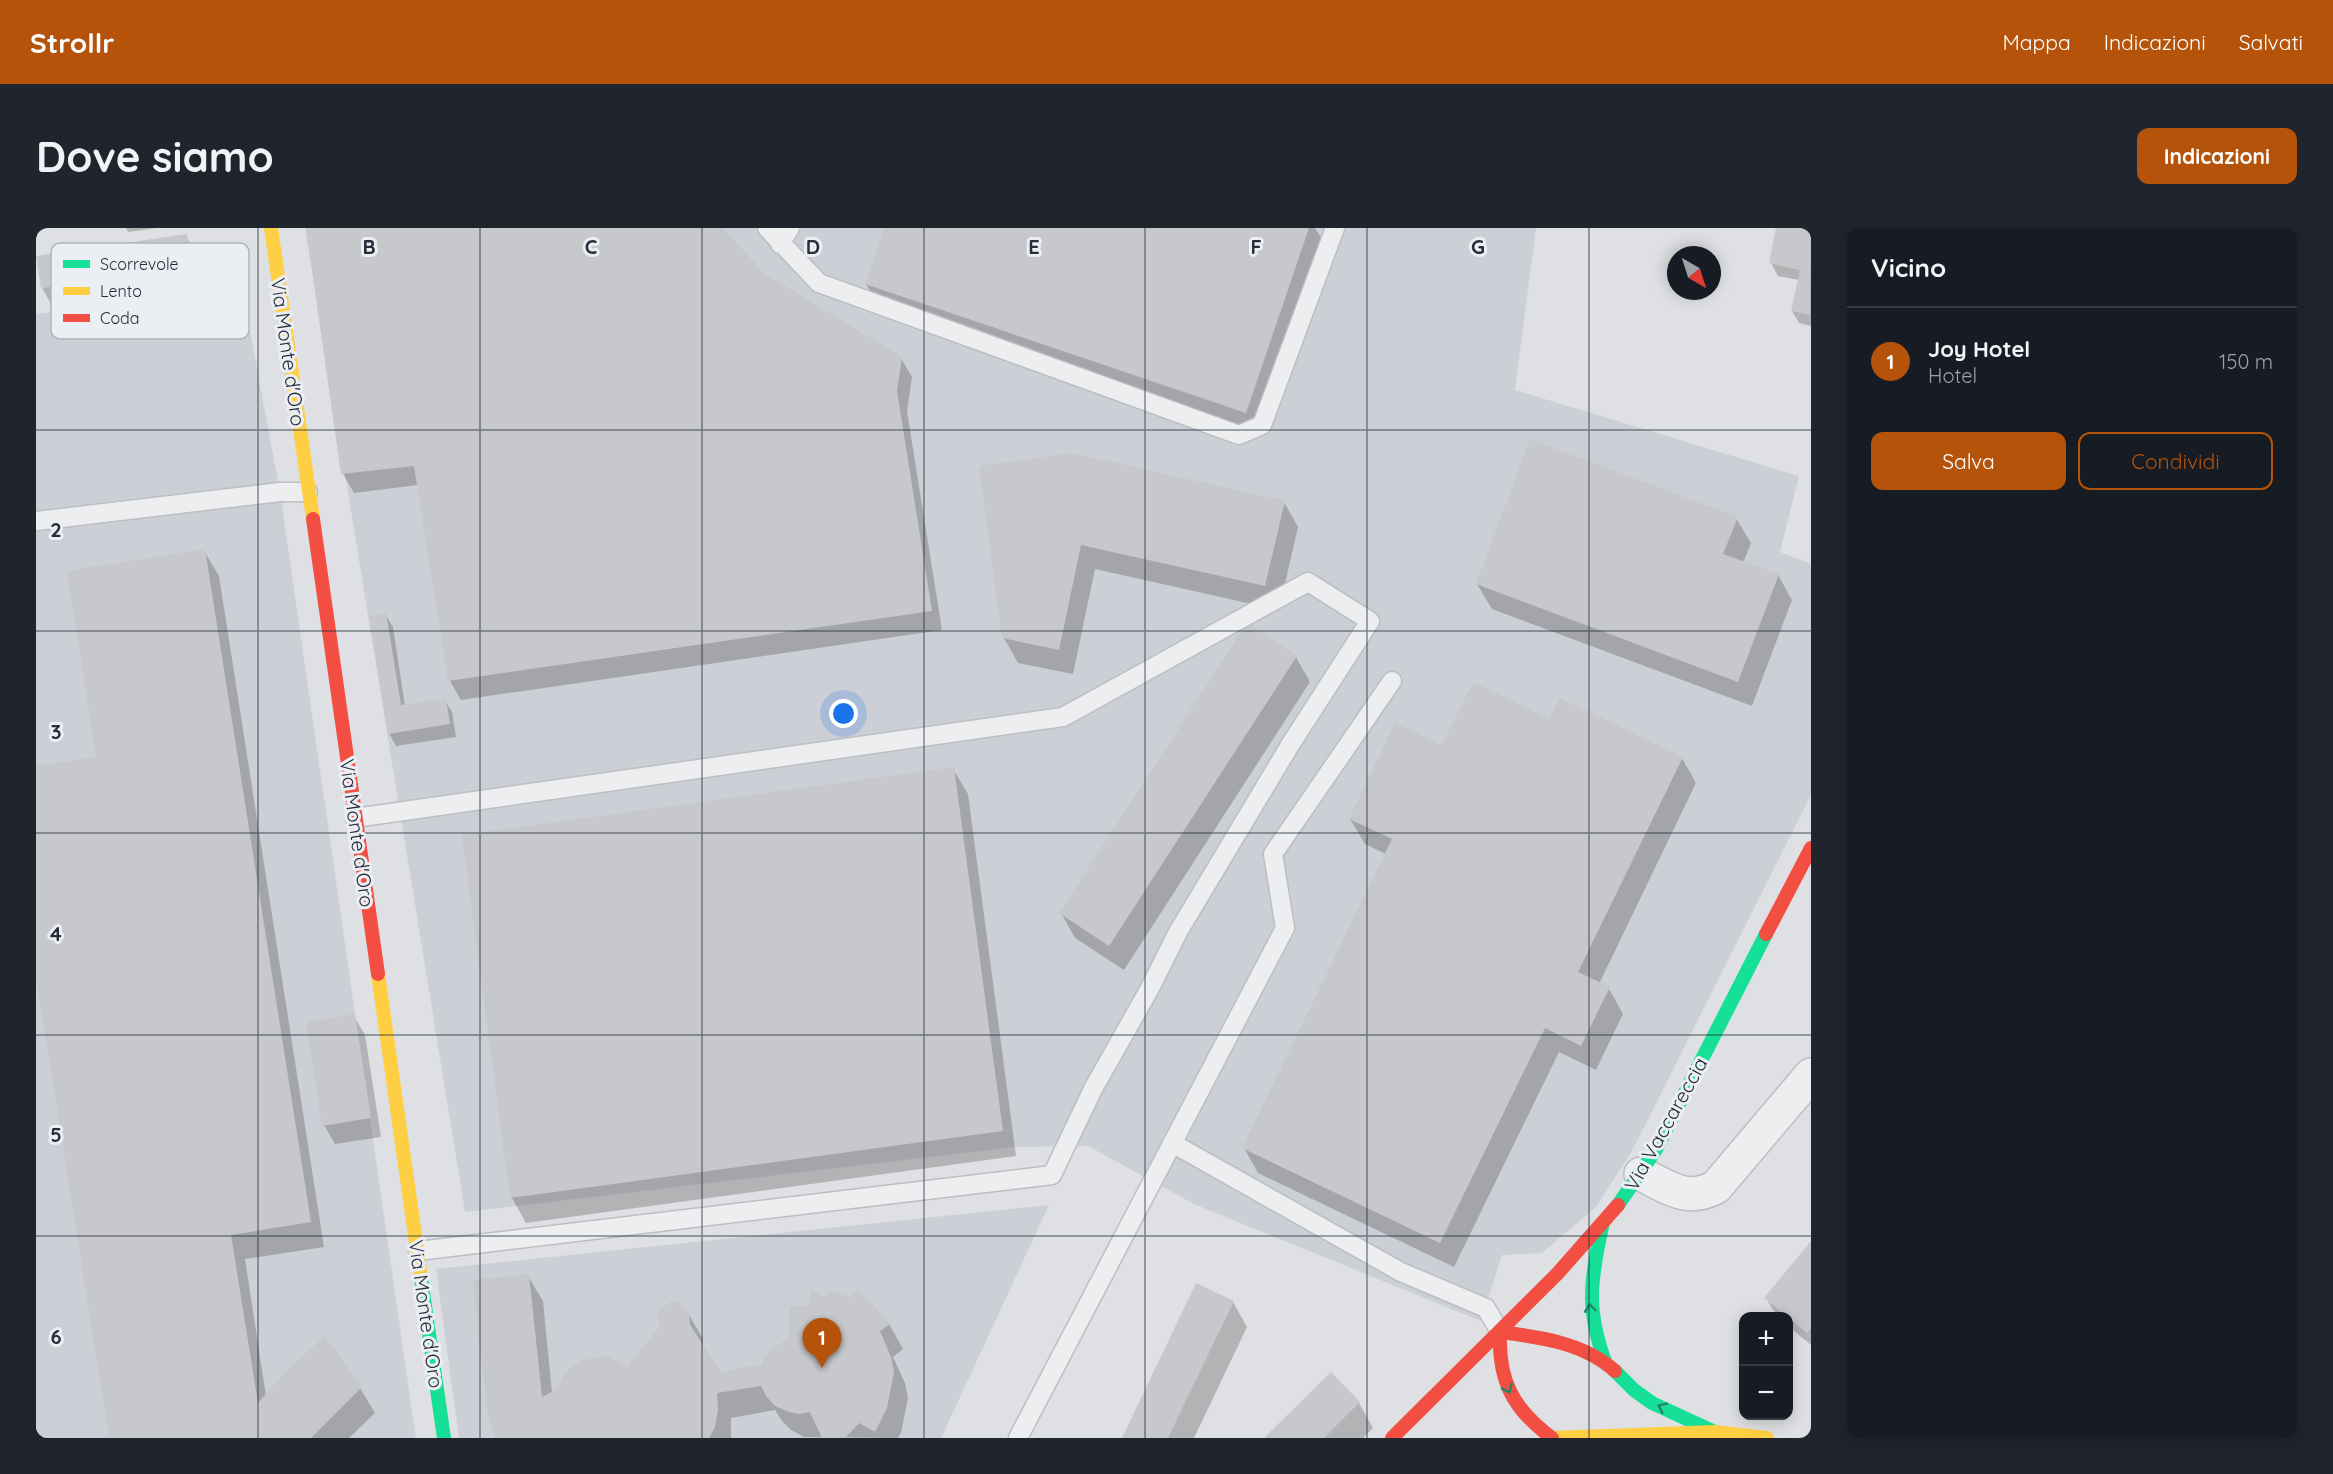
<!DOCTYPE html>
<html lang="it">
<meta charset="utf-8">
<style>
body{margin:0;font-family:Quicksand,sans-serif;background:#20242c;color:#f1f3f6}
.controls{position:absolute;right:18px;bottom:18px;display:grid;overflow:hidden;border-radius:12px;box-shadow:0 3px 15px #0003}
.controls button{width:54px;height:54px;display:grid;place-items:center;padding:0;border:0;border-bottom:2px solid #363941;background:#171b24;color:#f1f3f6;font:30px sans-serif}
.compass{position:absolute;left:1631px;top:18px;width:54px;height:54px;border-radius:50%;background:#171b24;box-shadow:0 3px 15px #0003;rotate:141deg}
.you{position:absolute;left:808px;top:486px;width:21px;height:21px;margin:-15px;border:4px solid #fff;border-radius:50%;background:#1a73e8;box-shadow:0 0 0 9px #1a73e833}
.badge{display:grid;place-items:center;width:39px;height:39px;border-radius:50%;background:#b45309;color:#fff;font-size:20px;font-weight:700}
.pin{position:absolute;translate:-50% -50px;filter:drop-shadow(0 2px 3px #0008)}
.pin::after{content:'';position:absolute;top:32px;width:21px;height:18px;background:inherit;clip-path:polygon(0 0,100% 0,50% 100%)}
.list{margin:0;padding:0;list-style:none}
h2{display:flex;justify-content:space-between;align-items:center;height:78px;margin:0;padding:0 24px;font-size:26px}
h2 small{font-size:20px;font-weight:400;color:#9ea1a6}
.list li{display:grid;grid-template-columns:39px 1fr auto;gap:18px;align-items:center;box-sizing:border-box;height:108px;padding:0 24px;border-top:2px solid #363941}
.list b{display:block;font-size:22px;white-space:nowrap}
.list p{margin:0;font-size:20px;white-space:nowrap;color:#9ea1a6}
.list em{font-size:20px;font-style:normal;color:#9ea1a6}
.actions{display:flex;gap:12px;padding:18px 24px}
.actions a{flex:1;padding:14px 0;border:2px solid #b45309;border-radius:12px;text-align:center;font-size:21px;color:#b45309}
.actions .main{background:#b45309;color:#fff}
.map{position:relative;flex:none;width:1775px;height:1210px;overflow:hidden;border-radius:12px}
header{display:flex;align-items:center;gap:36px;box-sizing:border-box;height:84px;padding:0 30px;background:#b45309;color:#fff}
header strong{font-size:28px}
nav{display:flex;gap:33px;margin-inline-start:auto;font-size:21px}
.intro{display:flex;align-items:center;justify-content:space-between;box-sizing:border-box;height:144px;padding:0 36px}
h1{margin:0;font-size:42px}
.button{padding:15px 27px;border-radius:12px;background:#b45309;color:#fff;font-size:21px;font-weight:700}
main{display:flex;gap:36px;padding:0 36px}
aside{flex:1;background:#171b24;border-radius:12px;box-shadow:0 3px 15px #0003}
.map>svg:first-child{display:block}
</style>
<header>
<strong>Strollr</strong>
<nav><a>Mappa</a><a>Indicazioni</a><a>Salvati</a></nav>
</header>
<div class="intro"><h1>Dove siamo</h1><a class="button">Indicazioni</a></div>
<main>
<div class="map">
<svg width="1775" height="1210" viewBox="0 0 1775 1210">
<rect width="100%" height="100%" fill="#dee0e3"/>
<path fill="#cccfd6" d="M269,0H1500L1479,162L1763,248L1744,324L1775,336V567L1596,923L1560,979L1506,1025L1466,1027L1445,1093L1158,976L1052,918L978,919L429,984Z
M206,60L244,264L380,1210H0V86Z
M1013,977L905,1210H423L400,1041Z"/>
<path fill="#0003" d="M90,0H120L92,4Z
M272,0H685L727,46L865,130L876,149L871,183L906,402L425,472L414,453L382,257L318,265L307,246Z
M849,0H1279L1290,18L1224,209L845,81L830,56Z
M1742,0H1775V98L1763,95L1756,83L1763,52L1742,48L1735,35Z
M150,8L161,27L165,57L17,79L6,60Z
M945,239L1248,274L1262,299L1243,382L1059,341L1037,446L982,435L968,410Z
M1700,290L1715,315L1707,335L1742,347L1756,372L1716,478L1456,381L1441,356Z
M168,323L183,348L288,1019L209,1031L230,1168L324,1160L339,1185L313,1210H74L0,739V540L62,530Z
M349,386L357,399L369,478L409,472L416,484L420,509L360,518L353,505Z
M1260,429L1274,454L1088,742L1039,710L1025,685Z
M1514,493L1646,530L1660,555L1563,756L1573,761L1587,786L1560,842L1523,824L1418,1039L1222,945L1208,920L1350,626L1329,616L1314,591L1407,519Z
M917,541L932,566L980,928L490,995L476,970L428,608Z
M318,788L329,807L345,909L299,916L288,897Z
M1775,1015V1117L1752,1098V1088H1741L1730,1070Z
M492,1048L507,1073L516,1165L592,1140L625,1100V1082L636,1074L652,1085L667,1111V1120L684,1146L727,1138L853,1096L867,1121L857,1129L869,1155L872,1170L865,1205L862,1210L768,1209L755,1202L746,1193L739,1182L695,1190V1210H462Z
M1197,1074L1211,1099L1158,1210H1087Z
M1295,1147L1323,1175L1337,1200L1327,1210H1230Z"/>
<path fill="#c7c8cb" d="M270,0H687L728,45L866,129L861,163L896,383L412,453L378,238L305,246Z
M848,0H1273L1210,185L829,56Z
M1740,0H1775L1774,87L1755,83L1764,42L1733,35Z
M151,6L155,38L5,60L0,28Z
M1494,211L1702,289L1687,326L1743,346L1702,454L1440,356Z
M1036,225L1249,273L1229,358L1045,317L1023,422L966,410L943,238Z
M169,321L275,994L195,1007L222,1175L252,1141L289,1108L326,1159L275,1210H73L0,749V538L60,529L31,343Z
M350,385L365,477L410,470L414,496L352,506L333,388Z
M1211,395L1261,428L1073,718L1023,685Z
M1437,454L1513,491L1524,470L1647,529L1542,744L1574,759L1545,818L1509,800L1404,1015L1206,920L1356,611L1313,591L1359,495L1406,517Z
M918,539L967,903L474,970L426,607Z
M319,786L335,890L286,898L270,794Z
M1775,1013V1100L1771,1105L1728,1070Z
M493,1046L506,1169L521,1161L526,1150L534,1139L546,1132L570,1128L591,1138L624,1099L621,1087L623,1082L636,1073L643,1074L653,1084L654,1097L685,1144L726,1136L727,1131L734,1122L753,1110V1078H771L776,1063L790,1069L795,1062L815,1070L819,1063L829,1068L854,1096L844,1103L855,1129L858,1144L851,1180L839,1204L823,1195L809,1210H786L774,1184L763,1186L753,1184L739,1178L730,1168L725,1158L681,1165L682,1182L679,1199L673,1210H460L451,1183L437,1052Z
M1160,1055L1198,1073L1132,1210H1086Z
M1295,1144L1324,1174L1288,1210H1228Z"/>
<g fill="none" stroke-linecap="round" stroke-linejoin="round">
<g stroke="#bcbec1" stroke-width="21">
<path id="lane" d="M731,0L783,55L1203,207L1226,197L1299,0
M744,16L754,0
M0,293L244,264H272
M319,590L1027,489L1272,354L1334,393L1254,517L1142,704L1114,760L1057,861L1016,947L382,1023
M1136,915L1365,1044L1450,1080L1464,1104
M982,1210L1249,700L1237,626L1356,453"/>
</g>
<g stroke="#bcbec1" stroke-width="36">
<path id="street" d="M1605,946C1632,959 1650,975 1680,959L1775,847"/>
</g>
<use href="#lane" stroke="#edeef0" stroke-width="18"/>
<use href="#street" stroke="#edeef0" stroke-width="33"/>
<path stroke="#16e098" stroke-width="14" d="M1582,977L1619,923L1730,706
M1566,999C1554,1053 1550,1083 1570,1136
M385,1050L408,1210
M1579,1143L1598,1162L1616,1175L1679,1204"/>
<path stroke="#ffcf43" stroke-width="14" d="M235,0L277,291
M342,746L385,1050
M1515,1210L1679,1204L1731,1210"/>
<path stroke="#f24e42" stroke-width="14" d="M277,291L342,746
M1730,706L1775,620
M1356,1210L1522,1045L1582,977
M1516,1210C1477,1181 1462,1153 1464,1104C1504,1109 1548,1115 1579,1143"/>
</g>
<defs><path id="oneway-chevron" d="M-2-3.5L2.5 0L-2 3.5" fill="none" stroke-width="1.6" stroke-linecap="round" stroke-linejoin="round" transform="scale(1.5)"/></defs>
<g stroke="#1e8669">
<use href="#oneway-chevron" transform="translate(1554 1080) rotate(-97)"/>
<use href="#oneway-chevron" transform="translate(1472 1161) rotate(64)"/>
<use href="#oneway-chevron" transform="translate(1626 1179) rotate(-154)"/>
</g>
<path fill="none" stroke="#272d3a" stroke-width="1.5" stroke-opacity="0.55" d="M222,0V1210M444,0V1210M666,0V1210M888,0V1210M1109,0V1210M1331,0V1210M1553,0V1210M0,202H1775M0,403H1775M0,605H1775M0,807H1775M0,1008H1775"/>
<g text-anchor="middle" stroke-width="6" stroke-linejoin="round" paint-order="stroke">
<g font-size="20" fill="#272d3a" stroke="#ebeef3">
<text transform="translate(252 124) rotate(82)" y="7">Via Monte d'Oro</text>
<text transform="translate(321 605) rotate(82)" y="7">Via Monte d'Oro</text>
<text transform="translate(1630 896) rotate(-61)" y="7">Via Vaccareccia</text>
<text transform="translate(390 1086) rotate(82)" y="7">Via Monte d'Oro</text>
</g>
</g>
<rect x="15" y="15" width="198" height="96" rx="9" fill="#ebeef3" stroke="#b0b4bc" stroke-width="1.5"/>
<rect x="27" y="32" width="27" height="8" fill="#16e098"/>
<rect x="27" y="59" width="27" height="8" fill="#ffcf43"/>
<rect x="27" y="86" width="27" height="8" fill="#f24e42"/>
<g font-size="16" fill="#272d3a">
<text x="64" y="42">Scorrevole</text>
<text x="64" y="69">Lento</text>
<text x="64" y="96">Coda</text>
</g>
<g font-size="20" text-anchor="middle" font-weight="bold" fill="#272d3a" stroke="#ebeef3" stroke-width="6" stroke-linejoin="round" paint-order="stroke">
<text x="333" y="26">B</text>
<text x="555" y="26">C</text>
<text x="777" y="26">D</text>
<text x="998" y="26">E</text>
<text x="1220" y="26">F</text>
<text x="1442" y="26">G</text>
<text x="20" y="309">2</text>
<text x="20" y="511">3</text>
<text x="20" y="713">4</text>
<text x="20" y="914">5</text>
<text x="20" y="1116">6</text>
</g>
</svg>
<div class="controls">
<button>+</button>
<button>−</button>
</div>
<svg class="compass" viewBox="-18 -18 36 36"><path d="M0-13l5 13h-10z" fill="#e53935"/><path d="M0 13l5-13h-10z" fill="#9ea1a6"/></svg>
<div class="you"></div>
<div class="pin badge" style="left:786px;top:1140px">1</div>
</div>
<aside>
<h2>Vicino<small></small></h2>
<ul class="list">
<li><span class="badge">1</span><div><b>Joy Hotel</b><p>Hotel</p></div><em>150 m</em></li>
</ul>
<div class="actions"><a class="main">Salva</a><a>Condividi</a></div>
</aside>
</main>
